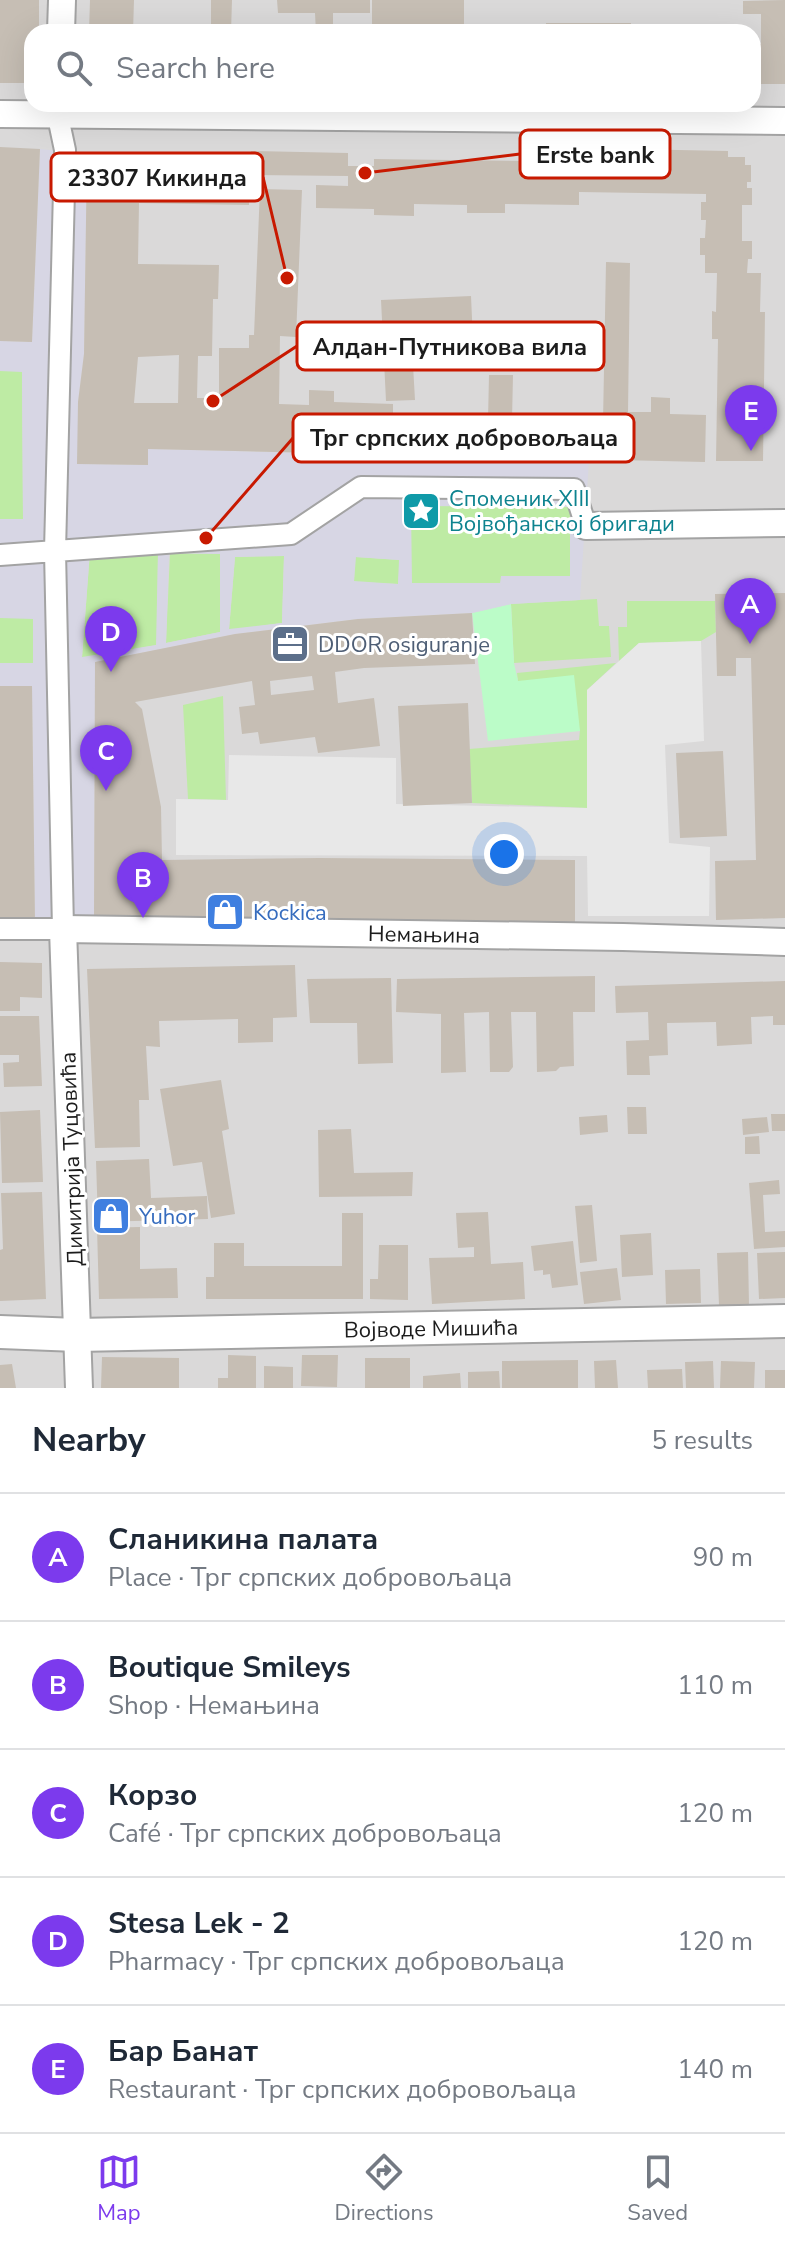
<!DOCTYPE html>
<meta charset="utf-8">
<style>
body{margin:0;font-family:"Nunito Sans",sans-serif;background:#f2f2f3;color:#1f2937}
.you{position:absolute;left:504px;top:854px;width:28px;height:28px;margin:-20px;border:6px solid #fff;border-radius:50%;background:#1a73e8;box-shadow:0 0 0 12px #1a73e833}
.badge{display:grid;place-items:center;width:52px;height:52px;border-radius:50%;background:#7c3aed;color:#fff;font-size:26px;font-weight:700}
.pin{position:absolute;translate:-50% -66px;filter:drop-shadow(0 2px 4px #0008)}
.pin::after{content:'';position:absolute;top:42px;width:28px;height:24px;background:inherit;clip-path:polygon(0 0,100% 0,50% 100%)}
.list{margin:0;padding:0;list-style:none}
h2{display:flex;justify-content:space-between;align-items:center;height:104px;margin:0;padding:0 32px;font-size:34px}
h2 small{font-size:26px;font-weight:400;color:#747a83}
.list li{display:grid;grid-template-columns:52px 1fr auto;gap:24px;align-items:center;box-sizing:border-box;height:128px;padding:0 32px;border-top:2px solid #e0e1e3}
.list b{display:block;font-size:30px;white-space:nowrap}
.list p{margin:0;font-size:26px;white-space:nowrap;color:#747a83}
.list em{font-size:26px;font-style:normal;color:#747a83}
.icon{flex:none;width:44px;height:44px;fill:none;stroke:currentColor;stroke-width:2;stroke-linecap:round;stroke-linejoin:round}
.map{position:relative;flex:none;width:785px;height:1388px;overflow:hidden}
.search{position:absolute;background:#fff;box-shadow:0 8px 32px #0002;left:24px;right:24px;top:24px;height:88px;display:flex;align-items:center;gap:20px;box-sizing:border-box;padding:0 28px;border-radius:24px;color:#747a83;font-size:30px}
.sheet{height:744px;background:#fff}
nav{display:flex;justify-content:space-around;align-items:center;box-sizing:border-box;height:112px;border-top:2px solid #e0e1e3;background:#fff;font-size:22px;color:#747a83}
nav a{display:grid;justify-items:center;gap:4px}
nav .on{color:#7c3aed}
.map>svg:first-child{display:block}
</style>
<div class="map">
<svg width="785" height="1388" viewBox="0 0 785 1388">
<rect width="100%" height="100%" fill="#eeece1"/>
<path fill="#dad9d9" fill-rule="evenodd" d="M0,0H785V1388H0ZM32,32H753V104H32Z"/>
<path fill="#beeba4" d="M0,371H22L23,519H0Z
M411,506H570V576H501V583H411Z
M90,551L158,552L157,645L82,658Z
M170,553L220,554V632L166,643Z
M284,556L282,623L229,630L235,557Z
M355,557L400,560L398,584L354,582Z
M597,599L599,626H609L611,657L514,663L511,604Z
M627,601H715L716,632L701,641L639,643L619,661L618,627H627Z
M0,618H33V663H0Z
M616,663L587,690V808L472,803L469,749L579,740L580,730L518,682L517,673Z
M223,696L226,800L188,799L183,705Z"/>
<path fill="#bbfcc8" d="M511,604L514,663L518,681L574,675L580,731L488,741L472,613Z"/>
<path fill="#e8e8e8" d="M701,641L704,741L665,745L669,843L710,847L709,916H588L587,856L176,855V799L228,800L229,755L396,758V804L587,808V690L639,643Z"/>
<path fill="#d7d6e4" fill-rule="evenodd" d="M40,149L87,154L84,354L78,402V464L147,465L148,449L589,460L580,600L511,604L472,613L357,619L235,634L95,662L94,916L35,922L32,686H0V663H33V619L0,618V489V519H23L22,372L0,371V341L32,342ZM411,506L570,507V576H501L500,583H412ZM90,551L158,553L156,645L82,657ZM169,553L220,554V632L166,643ZM284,556L282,623L229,629L235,557ZM356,557L399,560L398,584L354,581Z"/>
<path fill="#c6beb4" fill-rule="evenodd" d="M0,0H39V32H32V83H0Z
M90,0H134L133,32H89Z
M211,0H232L231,32H211Z
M277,0H370V13H333V32H316L315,13H278Z
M372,0H464V32H372Z
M785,0V84H753V44H761V14H743V1Z
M546,23H631V32H546Z
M683,27H717L716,32H683Z
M0,147L40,149L32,342L0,341Z
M629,149L728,151V157H745V165H751V182H747V188H752V205H742V241H752V259H748L747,273H761L760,312H765L763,461H716L718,339H712V311L716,312L717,273H705V255H700V238H705L706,220H701V202H706V194L579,192V205L505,204V213H467V205L414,204V216L374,215V209L316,208V185L348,186V176L251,175V151L348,153V166H374V159L534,161V153L629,154Z
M87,154L250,157L249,205L139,203L138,264L219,265L218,299H213L212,356H198L197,398H219V348H249V335H254L260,189L302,190L296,337L280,336L279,404L309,405V390L334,391V402L393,404V418L488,420L489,375H513L512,420L603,422L606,262L630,263L628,412H651V397L670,398V414L706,415L705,462L148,449V465L77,464L78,402L84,354ZM179,355L178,403H134L138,357Z
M471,296L474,363L443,365L441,329L411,330L415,400L386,401L381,300Z
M785,593V918L716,920L715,861L756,860L751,658H736V676H717L715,594Z
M472,613L475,664L364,668L335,672L338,703L374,698L380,746L318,753L315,737L260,744L258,732L242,734L239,707L255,705L252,681L135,702L142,709L161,807L162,860L319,858L575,860V926L107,923L94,916L95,662L235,634L358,619ZM312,676L314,690L271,695L270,681Z
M0,686H32L35,922L0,923Z
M468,703L472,803L403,806L398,706Z
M723,751L727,836L680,838L676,753Z
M0,962L42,963V998L20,997V1011H0Z
M295,965L297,1017L273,1018V1042L238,1043V1019L159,1021L160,1047L146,1046L149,1100H139L140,1147L95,1148L87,969Z
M595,976V1012H573L574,1066L560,1067L556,1071L537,1072L536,1012H511L513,1067L509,1072H490L489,1012L464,1013L466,1072L441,1073V1014L396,1012L397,979Z
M391,978L393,1063L358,1064L357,1023H310L307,979Z
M785,981V1025H773V1016L751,1017L752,1044L717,1046L716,1022L667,1023L668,1055L649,1056L650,1075H627L626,1041L649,1040L648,1012L616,1013L615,986Z
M0,1016H39L42,1086L4,1087L3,1063L19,1062V1055H0Z
M221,1080L229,1129L222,1131L235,1214L211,1218L202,1162L173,1166L160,1089Z
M627,1107H646L647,1134H628Z
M40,1110L43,1182L2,1183L0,1112Z
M771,1114H785V1131H772Z
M607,1115L608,1132L580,1135L579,1117Z
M767,1117L769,1132L743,1135L742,1119Z
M351,1129L354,1173L413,1172L412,1196L319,1197L318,1130Z
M759,1136L760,1154H745V1137Z
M149,1159L151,1198L207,1196L208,1219L98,1222L96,1161Z
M779,1180L780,1194L763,1195L765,1232L785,1231V1247L754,1249L749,1183Z
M42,1192L46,1299L0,1301V1250L3,1249L1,1193Z
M592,1205L597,1261L580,1263L575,1206Z
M488,1212L491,1264L523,1262L525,1299L432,1304L429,1258L474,1257V1247L458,1248L456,1213Z
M342,1213H363V1299H206V1277H214V1243H244V1266H342Z
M140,1227V1269L177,1268L178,1298L99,1299L97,1228Z
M651,1233L653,1275L622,1277L620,1235Z
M573,1241L578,1285L552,1288L550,1274L543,1275V1270L534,1271L531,1246Z
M379,1245H408V1300L370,1299V1279H378Z
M748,1252L749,1305H719L717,1253Z
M785,1252V1298L759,1299L757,1253Z
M617,1268L621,1300L584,1304L580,1272Z
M700,1269L701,1303L666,1304L665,1270Z
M228,1355L256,1356V1388H218V1378H228Z
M302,1355H338L337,1387L301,1386Z
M102,1357L179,1358V1388H101Z
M365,1358H410V1388H365Z
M578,1360V1388H502V1361Z
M616,1360L618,1388H595L594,1361Z
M713,1361L714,1388H686L685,1362Z
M721,1361L755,1362L754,1388H720Z
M12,1364L16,1388H0V1365Z
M264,1366L293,1367V1388H264Z
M682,1369L683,1388H648L647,1370Z
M765,1370H785V1388H765Z
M499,1371L500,1388H468V1372Z
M460,1373L461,1388H423V1376Z"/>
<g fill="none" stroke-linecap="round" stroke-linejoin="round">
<g stroke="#a3a3a3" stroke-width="24">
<path id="pedestrian" d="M0,555L291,534L361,487L574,489L586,526
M0,929H63L55,551L65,150L58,117"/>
</g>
<g stroke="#a3a3a3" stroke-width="30">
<path id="minor" d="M61,32L62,0
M0,114L785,121
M586,526L785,523
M79,1388L63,929L623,937L785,942"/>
</g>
<g stroke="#a3a3a3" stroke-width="36">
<path id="tertiary" d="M0,1332L77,1335L785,1321"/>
</g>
<use href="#pedestrian" stroke="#fff" stroke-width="20"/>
<use href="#minor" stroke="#fff" stroke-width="26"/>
<use href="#tertiary" stroke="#fff" stroke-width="32"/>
</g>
<defs>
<g id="sight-square" transform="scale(2)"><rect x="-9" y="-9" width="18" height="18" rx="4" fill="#0f9aa8" stroke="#fff"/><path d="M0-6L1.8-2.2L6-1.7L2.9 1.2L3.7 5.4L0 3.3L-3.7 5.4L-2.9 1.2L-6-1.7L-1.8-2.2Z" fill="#fff"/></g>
<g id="office-square" transform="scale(2)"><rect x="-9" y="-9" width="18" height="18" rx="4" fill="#5c6f8a" stroke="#fff"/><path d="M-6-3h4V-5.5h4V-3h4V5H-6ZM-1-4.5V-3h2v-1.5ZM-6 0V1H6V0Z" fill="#fff"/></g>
<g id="shop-square" transform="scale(2)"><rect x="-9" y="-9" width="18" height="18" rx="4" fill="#3f7fe0" stroke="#fff"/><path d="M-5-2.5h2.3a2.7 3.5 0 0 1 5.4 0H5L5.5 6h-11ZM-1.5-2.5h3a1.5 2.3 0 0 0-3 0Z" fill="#fff"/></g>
</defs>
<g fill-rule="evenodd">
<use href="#sight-square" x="421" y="511"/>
<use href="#office-square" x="290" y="644"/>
<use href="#shop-square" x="225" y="912"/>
<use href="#shop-square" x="111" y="1216"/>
</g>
<g text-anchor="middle" stroke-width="6" stroke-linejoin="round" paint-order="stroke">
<g font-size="22" fill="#0d838f" stroke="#fff" text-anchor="start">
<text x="449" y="506">Споменик XIII<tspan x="449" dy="25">Војвођанској бригади</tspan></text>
</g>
<g font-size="22" fill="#4e5e75" stroke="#fff" text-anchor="start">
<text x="318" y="652">DDOR osiguranje</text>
</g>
<g font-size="22" fill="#366cbe" stroke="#fff" text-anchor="start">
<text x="253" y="920">Kockica</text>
<text x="139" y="1224">Yuhor</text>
</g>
<g font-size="22" fill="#1c1c1c" stroke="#fff">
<text transform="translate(424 934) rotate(1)" y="8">Немањина</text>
<text transform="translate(71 1159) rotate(-92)" y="8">Димитрија Туцовића</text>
<text transform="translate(431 1328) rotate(-1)" y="8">Војводе Мишића</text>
</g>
</g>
<path fill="none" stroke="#c81900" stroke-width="3" d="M365 173L520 154M287 278L263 177M213 401L297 346M206 538L293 438"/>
<g fill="#c81900" stroke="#fff" stroke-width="3">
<circle cx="365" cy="173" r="8"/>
<circle cx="287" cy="278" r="8"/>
<circle cx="213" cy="401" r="8"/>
<circle cx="206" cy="538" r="8"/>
</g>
<g fill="#fff" stroke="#c81900" stroke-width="3">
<rect x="520" y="130" width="150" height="48" rx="8"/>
<rect x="51" y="153" width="212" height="48" rx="8"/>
<rect x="297" y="322" width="307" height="48" rx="8"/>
<rect x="293" y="414" width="341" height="48" rx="8"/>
</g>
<g font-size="24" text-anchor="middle" font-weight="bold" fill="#1c1c1c">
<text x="595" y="163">Erste bank</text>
<text x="157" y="186">23307 Кикинда</text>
<text x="450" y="355">Алдан-Путникова вила</text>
<text x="464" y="446">Трг српских добровољаца</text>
</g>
</svg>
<div class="you"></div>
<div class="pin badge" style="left:750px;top:644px">A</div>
<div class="pin badge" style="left:143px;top:918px">B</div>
<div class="pin badge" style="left:106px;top:791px">C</div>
<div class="pin badge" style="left:111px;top:672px">D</div>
<div class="pin badge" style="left:751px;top:451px">E</div>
<div class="search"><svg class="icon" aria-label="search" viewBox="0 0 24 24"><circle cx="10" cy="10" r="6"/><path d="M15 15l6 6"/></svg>Search here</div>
</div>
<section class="sheet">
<h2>Nearby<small>5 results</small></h2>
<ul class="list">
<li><span class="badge">A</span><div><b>Сланикина палата</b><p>Place · Трг српских добровољаца</p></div><em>90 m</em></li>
<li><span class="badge">B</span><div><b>Boutique Smileys</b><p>Shop · Немањина</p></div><em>110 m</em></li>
<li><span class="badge">C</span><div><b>Корзо</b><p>Café · Трг српских добровољаца</p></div><em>120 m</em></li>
<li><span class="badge">D</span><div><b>Stesa Lek - 2</b><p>Pharmacy · Трг српских добровољаца</p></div><em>120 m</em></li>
<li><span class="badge">E</span><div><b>Бар Банат</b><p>Restaurant · Трг српских добровољаца</p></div><em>140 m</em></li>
</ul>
</section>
<nav>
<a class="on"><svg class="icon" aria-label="map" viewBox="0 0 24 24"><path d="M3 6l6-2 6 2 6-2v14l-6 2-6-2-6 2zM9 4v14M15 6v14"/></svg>Map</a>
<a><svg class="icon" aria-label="directions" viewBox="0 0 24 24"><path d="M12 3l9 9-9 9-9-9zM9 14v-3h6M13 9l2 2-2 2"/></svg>Directions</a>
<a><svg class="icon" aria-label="saved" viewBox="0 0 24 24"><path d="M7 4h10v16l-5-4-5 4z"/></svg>Saved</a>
</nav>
